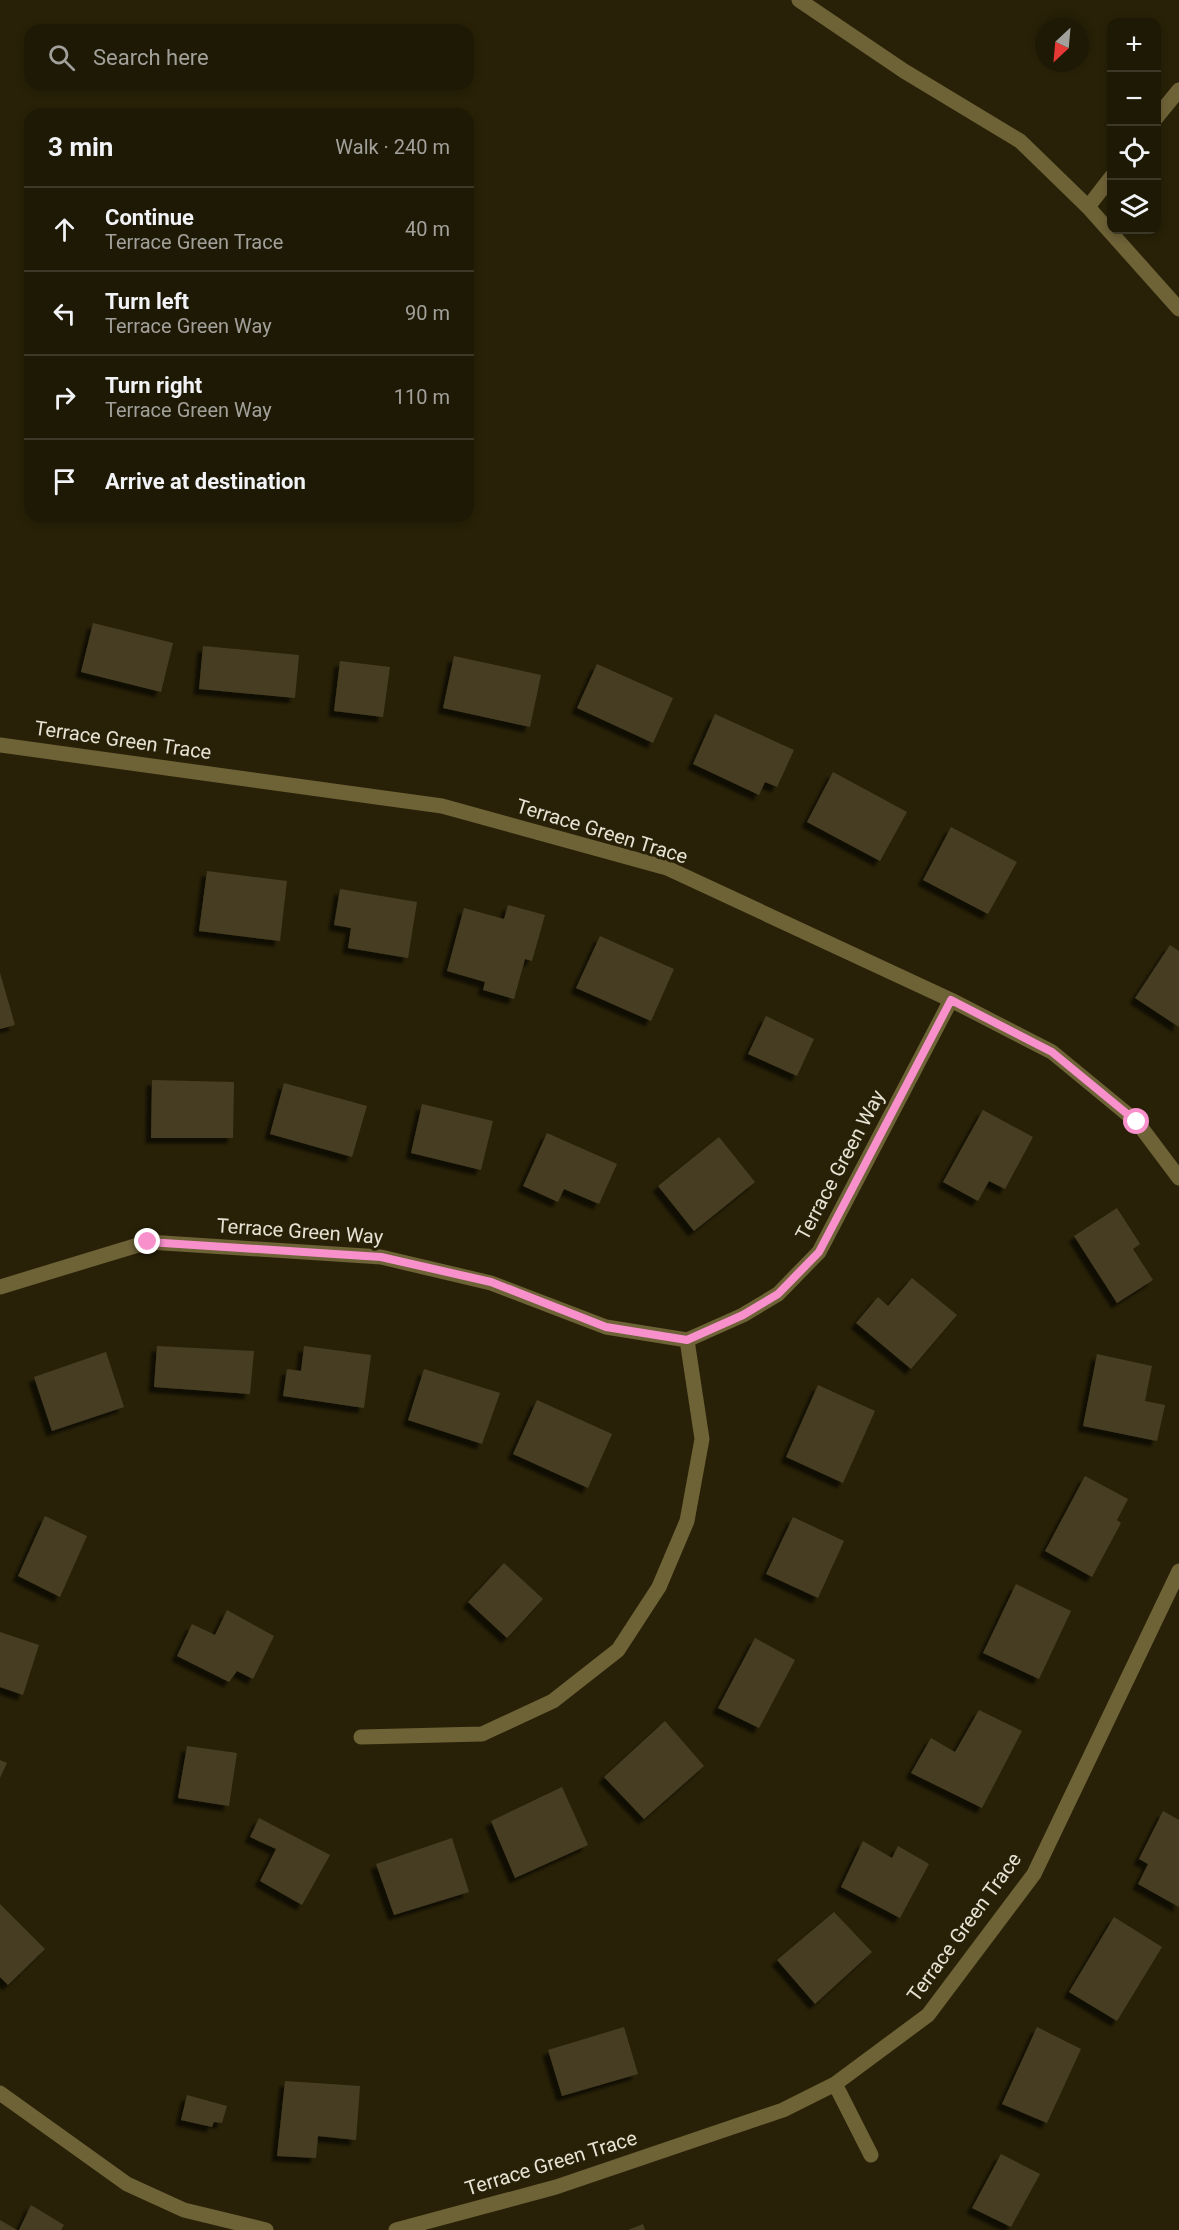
<!DOCTYPE html>
<meta charset="utf-8">
<style>
body{margin:0;font-family:Roboto,sans-serif;background:#26220f;color:#f1f3f6}
.controls{position:absolute;right:18px;top:18px;display:grid;overflow:hidden;border-radius:12px;box-shadow:0 3px 9px #0003}
.controls button{width:54px;height:54px;display:grid;place-items:center;padding:0;border:0;border-bottom:2px solid #3c3827;background:#1e1905;color:#f1f3f6;font:30px sans-serif}
.compass{position:absolute;left:1035px;top:18px;width:54px;height:54px;border-radius:50%;background:#1e1905;box-shadow:0 3px 9px #0003;rotate:206deg}
.stop{position:absolute;width:18px;height:18px;margin:-14px;border:4px solid #f890cc;border-radius:50%;background:#fff}
.stop.end{background:#f890cc;border-color:#fff;box-shadow:0 2px 6px #0008}
.list{margin:0;padding:0;list-style:none}
h2{display:flex;justify-content:space-between;align-items:center;height:78px;margin:0;padding:0 24px;font-size:26px}
h2 small{font-size:20px;font-weight:400;color:#a1a09a}
.list li{display:grid;grid-template-columns:39px 1fr auto;gap:18px;align-items:center;box-sizing:border-box;height:84px;padding:0 24px;border-top:2px solid #3c3827}
.list b{display:block;font-size:22px;white-space:nowrap}
.list p{margin:0;font-size:20px;white-space:nowrap;color:#a1a09a}
.list em{font-size:20px;font-style:normal;color:#a1a09a}
.icon{flex:none;width:33px;height:33px;fill:none;stroke:currentColor;stroke-width:2;stroke-linecap:round;stroke-linejoin:round}
.map{position:relative;flex:none;width:1179px;height:2230px;overflow:hidden}
.search{position:absolute;background:#1e1905;box-shadow:0 3px 9px #0003;left:24px;top:24px;width:450px;height:66px;display:flex;align-items:center;gap:15px;box-sizing:border-box;padding:0 21px;border-radius:18px;color:#a1a09a;font-size:22px}
.panel{position:absolute;background:#1e1905;box-shadow:0 3px 9px #0003;left:24px;top:108px;width:450px;height:414px;border-radius:18px}
.map>svg:first-child{display:block}
</style>
<div class="map">
<svg width="1179" height="2230" viewBox="0 0 1179 2230">
<defs>
<filter id="shadow"><feDropShadow dx="-5.5" dy="5.5" stdDeviation="1.5" flood-color="#0009"/></filter>
</defs>
<rect width="100%" height="100%" fill="#282107"/>
<path fill="#463e24" filter="url(#shadow)" d="M93,623L173,643L161,692L81,672Z
M203,646L299,655L295,698L199,689Z
M454,656L541,675L530,727L443,708Z
M340,661L390,667L383,717L334,711Z
M597,664L673,698L653,743L577,708Z
M715,714L794,750L777,787L765,782L759,795L693,764Z
M833,772L907,812L880,861L807,822Z
M951,827L1017,862L988,914L923,880Z
M207,871L287,881L280,941L199,931Z
M340,889L417,902L408,958L348,948L351,928L334,925Z
M508,905L545,915L532,961L525,959L514,999L483,990L485,982L447,971L464,908L504,919Z
M600,936L674,969L651,1021L576,988Z
M1170,945L1179,951V1027L1135,998Z
M0,973L15,1025L0,1029Z
M766,1016L814,1039L797,1076L748,1054Z
M152,1080L234,1082L233,1138H151Z
M284,1083L367,1106L352,1157L270,1134Z
M422,1104L493,1121L481,1170L411,1153Z
M983,1110L1033,1137L1005,1189L989,1181L978,1201L943,1182Z
M547,1133L617,1164L599,1204L564,1189L558,1202L523,1186Z
M719,1137L755,1182L694,1231L658,1186Z
M1117,1208L1140,1244L1133,1249L1153,1280L1117,1303L1074,1236Z
M912,1278L957,1315L911,1369L856,1323L878,1297L888,1306Z
M157,1346L254,1351L250,1394L154,1387Z
M304,1346L371,1355L364,1408L283,1396L287,1369L301,1371Z
M106,1352L124,1407L52,1431L34,1377Z
M1097,1354L1152,1366L1145,1401L1165,1405L1157,1441L1083,1426Z
M424,1369L500,1393L482,1444L408,1420Z
M818,1385L875,1411L843,1483L786,1457Z
M537,1400L612,1434L588,1488L513,1454Z
M1085,1476L1128,1499L1117,1520L1121,1523L1092,1577L1045,1551Z
M45,1516L87,1536L60,1597L18,1576Z
M793,1517L844,1541L818,1598L766,1574Z
M504,1563L543,1599L507,1638L468,1602Z
M1016,1584L1071,1611L1039,1679L983,1653Z
M227,1610L274,1636L253,1679L237,1671L229,1682L177,1656L192,1624L215,1635Z
M0,1632L39,1645L23,1695L0,1687Z
M755,1638L795,1660L759,1728L718,1708Z
M979,1710L1022,1731L982,1808L911,1773L931,1738L955,1752Z
M665,1721L704,1766L644,1819L604,1777Z
M187,1746L237,1753L229,1806L178,1798Z
M0,1760L7,1763L0,1778Z
M562,1787L588,1845L515,1878L491,1821Z
M1163,1811L1179,1820V1907L1138,1884L1148,1864L1139,1859Z
M259,1818L330,1855L302,1905L260,1881L276,1849L250,1837Z
M452,1838L469,1892L394,1915L376,1864Z
M863,1841L892,1858L898,1846L929,1864L900,1918L841,1887Z
M0,1904L45,1949L8,1985L0,1977Z
M834,1912L872,1952L815,2004L777,1960Z
M1114,1917L1162,1947L1117,2021L1069,1992Z
M624,2027L638,2074L562,2096L548,2050Z
M1037,2027L1081,2049L1047,2123L1002,2104Z
M285,2081L360,2086L356,2140L318,2136L316,2158L277,2156Z
M187,2095L227,2106L222,2123L214,2122L212,2127L181,2120Z
M1001,2154L1040,2174L1011,2227L972,2208Z
M31,2205L64,2225L61,2230H19Z
M0,2220L17,2230H0Z
M643,2224L645,2230H628Z"/>
<g fill="none" stroke-linecap="round" stroke-linejoin="round">
<path stroke="#6e6237" stroke-width="15" d="M799,0L904,71L1020,141L1088,207L1179,309
M1156,118L1179,90
M1088,207L1112,176
M0,745L442,806L667,868L951,1000L1052,1052L1137,1122L1179,1178
M0,1287L148,1242L381,1257L491,1283L606,1327L687,1340L743,1315L778,1294L819,1252L951,1000
M361,1737L482,1734L553,1701L618,1650L659,1587L687,1521L702,1439L687,1340
M835,2084L871,2155
M0,2093L127,2184L184,2210L266,2230
M396,2230L556,2187L783,2110L835,2084L928,2015L1034,1874L1179,1571"/>
</g>
<g fill="none" stroke-linecap="round" stroke-linejoin="round">
<path stroke="#f890cc" stroke-width="8" d="M148,1242L381,1257L491,1282L606,1327L687,1340L743,1315L778,1294L819,1252L951,1000L1052,1052L1137,1122"/>
</g>
<g text-anchor="middle" stroke-width="6" stroke-linejoin="round" paint-order="stroke">
<g font-size="20" fill="#e7e3d4" stroke="#282107">
<text transform="translate(123 740) rotate(8)" y="7">Terrace Green Trace</text>
<text transform="translate(602 831) rotate(17)" y="7">Terrace Green Trace</text>
<text transform="translate(840 1165) rotate(-62)" y="7">Terrace Green Way</text>
<text transform="translate(300 1231) rotate(4)" y="7">Terrace Green Way</text>
<text transform="translate(964 1927) rotate(-54)" y="7">Terrace Green Trace</text>
<text transform="translate(551 2163) rotate(-17)" y="7">Terrace Green Trace</text>
</g>
</g>
</svg>
<div class="controls">
<button>+</button>
<button>−</button>
<button><svg class="icon" aria-label="locate" viewBox="0 0 24 24"><circle cx="12" cy="12" r="6"/><path d="M12 2v4M12 18v4M2 12h4M18 12h4"/></svg></button>
<button><svg class="icon" aria-label="layers" viewBox="0 0 24 24"><path d="M12 4l9 5-9 5-9-5zM3 14l9 5 9-5"/></svg></button>
</div>
<svg class="compass" viewBox="-18 -18 36 36"><path d="M0-13l5 13h-10z" fill="#e53935"/><path d="M0 13l5-13h-10z" fill="#a1a09a"/></svg>
<div class="stop" style="left:1137px;top:1122px"></div>
<div class="stop end" style="left:148px;top:1242px"></div>
<div class="search"><svg class="icon" aria-label="search" viewBox="0 0 24 24"><circle cx="10" cy="10" r="6"/><path d="M15 15l6 6"/></svg>Search here</div>
<section class="panel">
<h2>3 min<small>Walk · 240 m</small></h2>
<ul class="list">
<li><svg class="icon" aria-label="ahead" viewBox="0 0 24 24"><path d="M12 20V5M6 11l6-6 6 6"/></svg><div><b>Continue</b><p>Terrace Green Trace</p></div><em>40 m</em></li>
<li><svg class="icon" aria-label="left" viewBox="0 0 24 24"><path d="M17 20v-9H6M10 6l-5 5 5 5"/></svg><div><b>Turn left</b><p>Terrace Green Way</p></div><em>90 m</em></li>
<li><svg class="icon" aria-label="right" viewBox="0 0 24 24"><path d="M7 20v-9h11M14 6l5 5-5 5"/></svg><div><b>Turn right</b><p>Terrace Green Way</p></div><em>110 m</em></li>
<li><svg class="icon" aria-label="arrive" viewBox="0 0 24 24"><path d="M6 21V4h12l-3 4 3 4H6"/></svg><div><b>Arrive at destination</b></div></li>
</ul>
</section>
</div>
